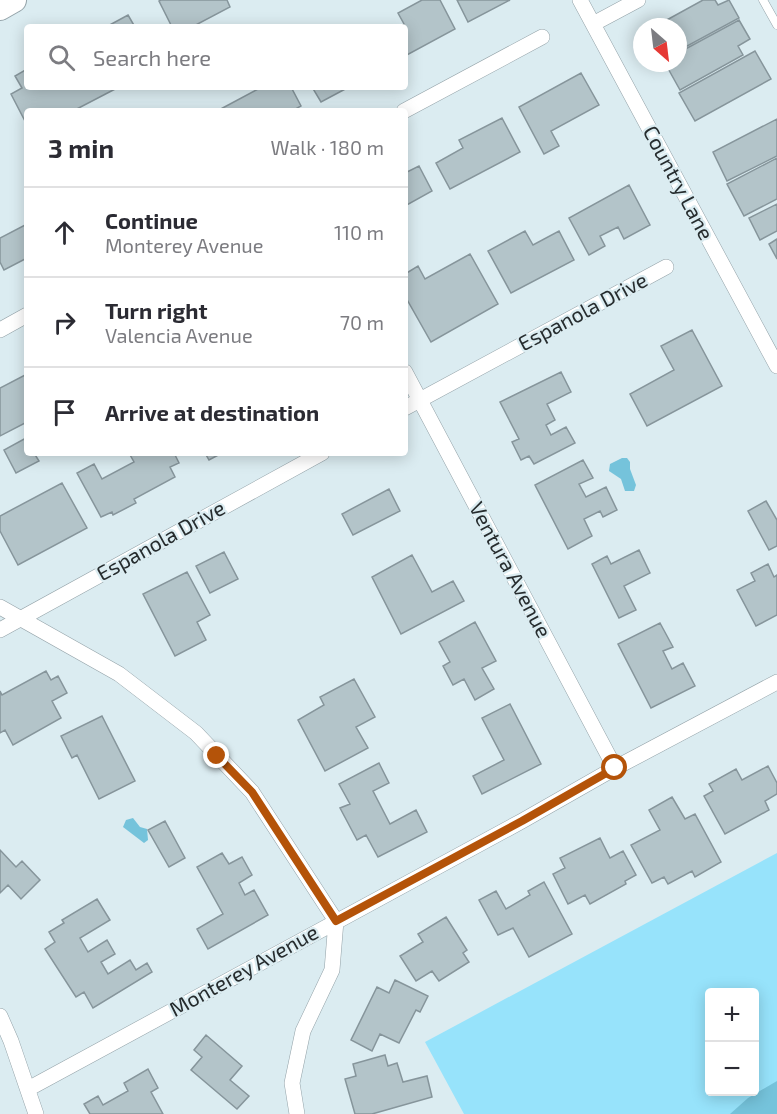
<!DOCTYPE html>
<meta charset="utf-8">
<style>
body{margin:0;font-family:"Exo 2",sans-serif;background:#f7f7f7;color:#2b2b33}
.controls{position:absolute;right:18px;bottom:18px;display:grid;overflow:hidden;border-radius:6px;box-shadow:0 3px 15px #0003}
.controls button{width:54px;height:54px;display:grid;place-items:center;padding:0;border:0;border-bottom:2px solid #e1e1e2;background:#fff;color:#2b2b33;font:30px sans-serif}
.compass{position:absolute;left:633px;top:18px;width:54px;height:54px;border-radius:50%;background:#fff;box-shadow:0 3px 15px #0003;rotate:152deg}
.stop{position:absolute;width:18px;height:18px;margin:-14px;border:4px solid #b45309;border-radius:50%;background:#fff}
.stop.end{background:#b45309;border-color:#fff;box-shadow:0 2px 6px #0008}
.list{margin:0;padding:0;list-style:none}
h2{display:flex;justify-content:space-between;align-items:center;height:78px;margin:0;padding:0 24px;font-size:26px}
h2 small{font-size:20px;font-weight:400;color:#7c7c81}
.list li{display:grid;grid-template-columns:39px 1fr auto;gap:18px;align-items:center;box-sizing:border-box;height:90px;padding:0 24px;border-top:2px solid #e1e1e2}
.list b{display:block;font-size:22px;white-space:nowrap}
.list p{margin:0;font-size:20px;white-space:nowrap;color:#7c7c81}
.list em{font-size:20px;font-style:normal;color:#7c7c81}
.icon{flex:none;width:33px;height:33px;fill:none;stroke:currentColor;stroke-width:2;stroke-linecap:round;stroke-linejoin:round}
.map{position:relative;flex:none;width:777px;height:1114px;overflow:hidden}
.search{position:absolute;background:#fff;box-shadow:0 3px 15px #0003;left:24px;top:24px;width:384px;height:66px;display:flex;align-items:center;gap:15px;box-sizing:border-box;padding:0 21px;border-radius:6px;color:#7c7c81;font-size:22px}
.panel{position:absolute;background:#fff;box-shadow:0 3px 15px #0003;left:24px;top:108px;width:384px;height:348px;border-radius:6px}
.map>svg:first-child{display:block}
</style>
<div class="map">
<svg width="777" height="1114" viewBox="0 0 777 1114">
<rect width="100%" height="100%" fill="#dbecf1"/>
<path fill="#97e3fb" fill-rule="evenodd" d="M777,853V1114H464L425,1042ZM710,992H754V1092H710Z"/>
<path fill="#75c3db" d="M622,458H627L630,462V469L636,485L634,491H625L621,479L609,471L610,464Z
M133,818L140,827L147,829L148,840L144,843L123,827L126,820Z
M777,1081V1114H730L748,1098Z"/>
<path fill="#b3c4c9" stroke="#86959b" stroke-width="1.5" d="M161,0H227L230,7L192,27H172L159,1Z
M422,0H440L455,29L405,56V27H399L404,24L398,13Z
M457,0H510L468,22Z
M703,0H715L718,5L729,0L739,18L678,51V27H654Z
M128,15L135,27H106Z
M739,20L750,39L738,46L743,55L680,90L665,63H678V53Z
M755,51L771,79L695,121L679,93Z
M27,69V87H119L73,111H27V125L11,94L22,88L15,76Z
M581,73L599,105L551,131L559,146L544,154L519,107Z
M262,87H291L301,106L292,111H217Z
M312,87H349L321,102Z
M502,118L520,152L450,189L436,163L463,148L459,140Z
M777,119V156L727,181L713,152Z
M777,158V199L744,216L727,184Z
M419,166L432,191L405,206V173Z
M629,185L650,225L624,239L618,227L600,236L605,246L589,255L569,218Z
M777,204V231L760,240L749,218Z
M27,224V258L4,270L0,262V238Z
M525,231L533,245L559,231L574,260L511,293L488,251Z
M777,239V259L769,244Z
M470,254L498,304L431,342L405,296V274L418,266L425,279Z
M692,330L722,386L647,426L630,394L674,370L661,346Z
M561,372L571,392L547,404L555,420L546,425L551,435L566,427L575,443L534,464L529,456L521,460L512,442L519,439L500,402Z
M27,374V422L0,436V388Z
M26,438L27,453H34L39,461L16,473L4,450Z
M129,453H174L179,463L170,467L175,477L134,499L136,503L113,515L112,512L101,517L77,473L94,464L102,479L134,462Z
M205,453H222L209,460Z
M583,460L593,478L579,484L586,497L606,487L617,510L603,517L600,511L584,519L592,536L568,549L535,485Z
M62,483L87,528L18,565L0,531V516Z
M389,489L400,511L353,535L342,514Z
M766,501L777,520V546L769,550L748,511Z
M639,550L650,573L624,586L636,610L619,618L592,564L607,556L611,564Z
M224,552L238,579L210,593L196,566Z
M412,555L432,592L453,581L464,601L401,634L372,577Z
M768,564L774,577L777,575V615L756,626L737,590L755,581L751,573Z
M187,572L210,615L197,622L206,640L175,656L143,594Z
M475,622L496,661L482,668L494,689L475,700L464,679L453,685L443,666L450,662L439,642Z
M660,623L673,647L663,651L672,669L683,663L695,686L651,708L618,644Z
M46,671L51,680L58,676L67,693L52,701L61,718L13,745L5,730L0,733V691L2,695Z
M354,679L375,717L356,727L368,748L325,771L298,720L324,705L320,697Z
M510,704L541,764L482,794L473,776L504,760L482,718Z
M102,716L135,781L99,799L77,755L72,758L61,736Z
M379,763L389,783L373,791L390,824L416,810L427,832L378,857L366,835L357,840L340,808L350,804L339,784Z
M768,766L777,783V794L765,801L769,810L725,834L704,796L713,791L709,784L736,769L742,780Z
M672,797L685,819L695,814L721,862L695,877L692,871L668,884L664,877L652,883L631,845L660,830L649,810Z
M165,821L185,858L169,867L148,830Z
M600,838L610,858L623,851L636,875L625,881L626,884L590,904L585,895L568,904L553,874L565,868L560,858Z
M0,850L16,867L22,861L40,880L21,899L8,885L0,893Z
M222,853L229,864L242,857L252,875L239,883L245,895L254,890L268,915L208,949L197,929L223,914L197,867Z
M544,882L572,934L529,957L513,928L498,935L479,900L496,891L506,909L530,895L528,891Z
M97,899L110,920L80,938L88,952L107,940L115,954L101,962L108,974L130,960L136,970L147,963L152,972L93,1008L84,992L76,997L45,949L55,942L49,932L64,923L62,920Z
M446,917L467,950L463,953L469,962L439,981L432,971L416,981L400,956L423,942L418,934Z
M395,980L428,996L420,1012L416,1010L399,1043L380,1034L372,1051L351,1040L377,987L389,993Z
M206,1035L242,1066L230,1080L249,1096L237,1109L191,1070L202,1057L194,1050Z
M385,1055L388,1066L397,1063L403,1082L427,1076L432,1097L372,1114H355L345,1079L356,1076L353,1064Z
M148,1069L158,1088L151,1092L163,1114H90L84,1104L98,1096L103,1105L128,1091L124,1083Z"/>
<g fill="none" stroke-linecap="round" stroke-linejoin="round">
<g stroke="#93a2a8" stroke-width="9">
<path id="service" d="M763,0L777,25"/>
</g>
<g stroke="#93a2a8" stroke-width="16">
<path id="minor" d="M580,0L777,366
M593,24L638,0
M404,111L542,37
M0,330L27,315
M405,372L615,768
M405,408L666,267
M0,607L119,674L196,733L252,792L336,921L332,970L303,1031L292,1083L297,1114
M0,630L322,453
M0,1016L11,1041L36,1114
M28,1089L522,821L615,768L777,682"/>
</g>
<g stroke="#93a2a8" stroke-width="26">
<path id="trunk" d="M0,8L14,0"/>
</g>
<use href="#service" stroke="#fff" stroke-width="8"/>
<use href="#minor" stroke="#fff" stroke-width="15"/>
<use href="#trunk" stroke="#fff" stroke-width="24"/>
</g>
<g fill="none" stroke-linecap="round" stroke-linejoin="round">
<path stroke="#b45309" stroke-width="8" d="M217,756L252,792L336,921L522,821L615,768"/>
</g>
<g text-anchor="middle" stroke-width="4.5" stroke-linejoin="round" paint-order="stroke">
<g font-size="21" fill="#262c2e" stroke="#dbecf1">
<text transform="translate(678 183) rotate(62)" y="7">Country Lane</text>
<text transform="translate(583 312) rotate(-28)" y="7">Espanola Drive</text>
<text transform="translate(161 541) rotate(-29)" y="7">Espanola Drive</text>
<text transform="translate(510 570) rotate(62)" y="7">Ventura Avenue</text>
<text transform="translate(244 971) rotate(-29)" y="7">Monterey Avenue</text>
</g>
</g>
</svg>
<div class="controls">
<button>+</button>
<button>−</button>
</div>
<svg class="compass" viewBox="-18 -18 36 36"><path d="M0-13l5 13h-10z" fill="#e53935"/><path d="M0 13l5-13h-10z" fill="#7c7c81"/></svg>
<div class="stop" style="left:615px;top:768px"></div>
<div class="stop end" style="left:217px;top:756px"></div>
<div class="search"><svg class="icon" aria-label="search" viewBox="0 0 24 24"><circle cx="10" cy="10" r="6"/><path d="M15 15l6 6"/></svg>Search here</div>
<section class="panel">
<h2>3 min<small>Walk · 180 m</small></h2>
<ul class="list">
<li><svg class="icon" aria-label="ahead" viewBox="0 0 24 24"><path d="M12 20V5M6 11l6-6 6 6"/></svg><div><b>Continue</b><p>Monterey Avenue</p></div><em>110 m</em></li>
<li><svg class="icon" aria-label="right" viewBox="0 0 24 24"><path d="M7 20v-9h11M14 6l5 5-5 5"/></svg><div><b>Turn right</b><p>Valencia Avenue</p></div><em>70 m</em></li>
<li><svg class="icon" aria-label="arrive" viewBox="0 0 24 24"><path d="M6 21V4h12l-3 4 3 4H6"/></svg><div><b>Arrive at destination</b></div></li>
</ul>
</section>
</div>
